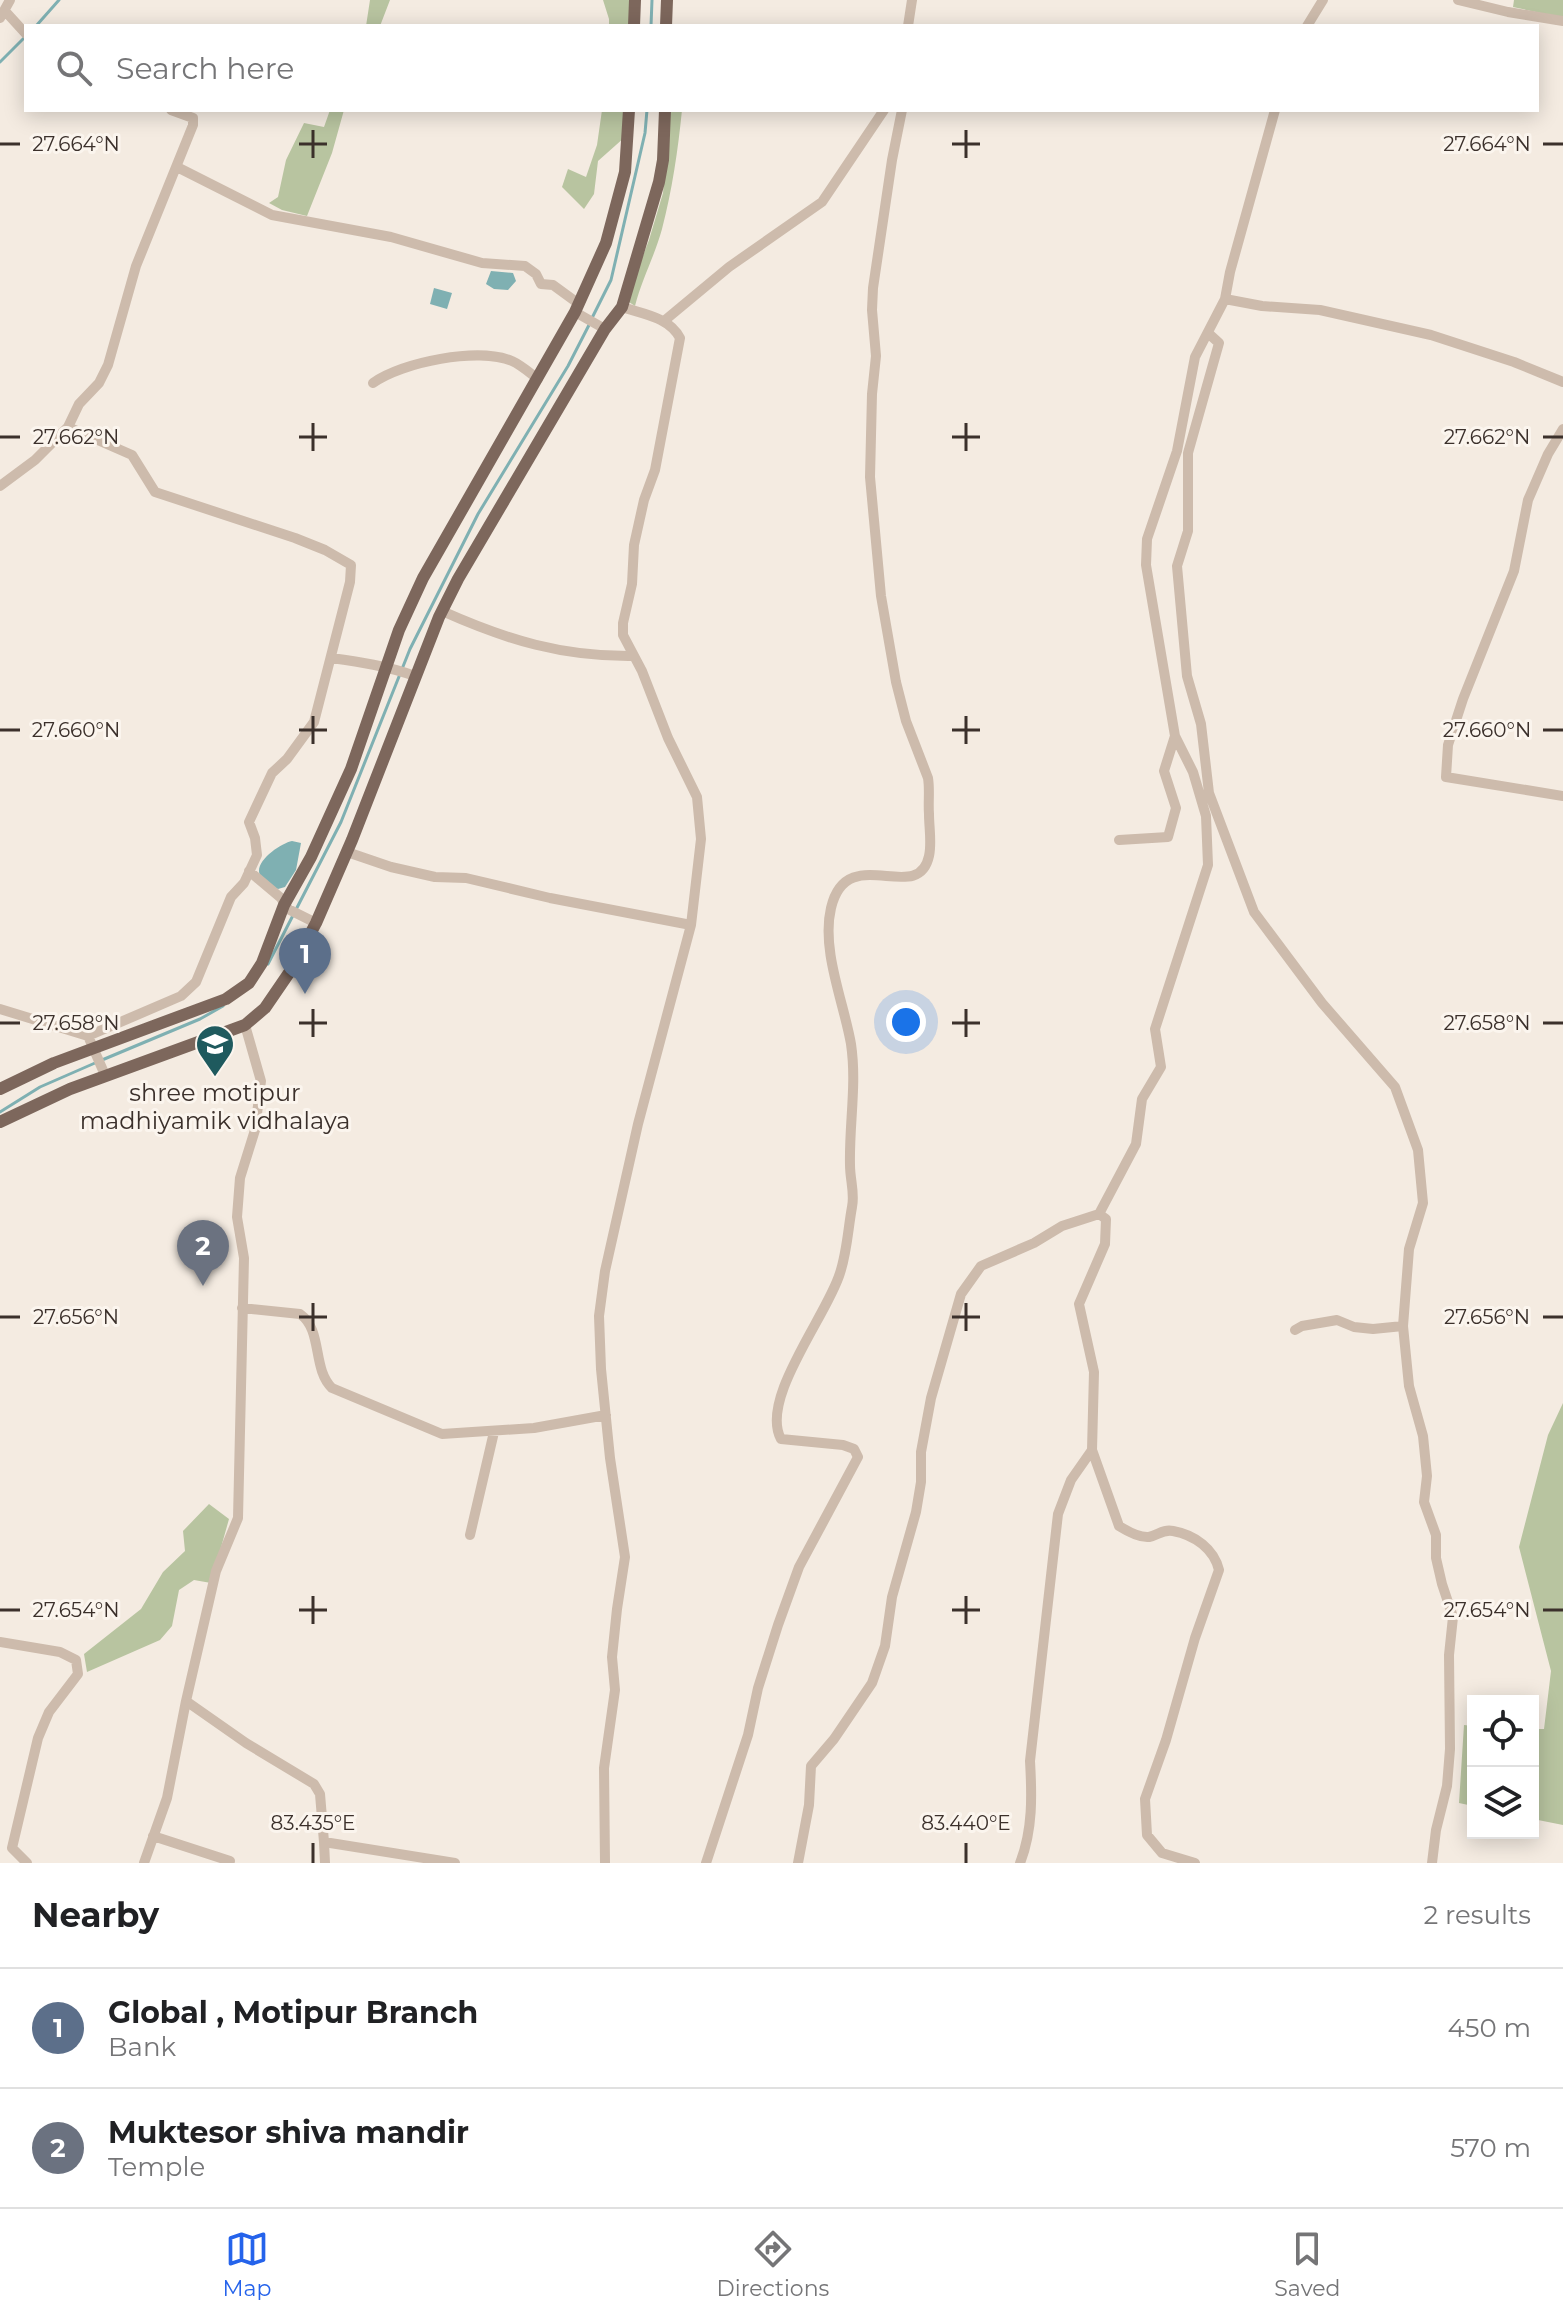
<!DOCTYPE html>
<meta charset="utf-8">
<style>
body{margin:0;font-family:Montserrat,sans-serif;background:#f2f2f2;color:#202124}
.controls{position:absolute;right:24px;bottom:24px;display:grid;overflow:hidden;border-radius:0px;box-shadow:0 4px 20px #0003}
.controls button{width:72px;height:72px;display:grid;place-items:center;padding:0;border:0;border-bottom:2px solid #e0e0e0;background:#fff;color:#202124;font:40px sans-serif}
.you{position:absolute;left:906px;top:1022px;width:28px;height:28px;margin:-20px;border:6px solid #fff;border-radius:50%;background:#1a73e8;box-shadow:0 0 0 12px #1a73e833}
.badge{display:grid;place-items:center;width:52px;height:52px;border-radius:50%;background:#2563eb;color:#fff;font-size:26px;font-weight:700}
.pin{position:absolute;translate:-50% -66px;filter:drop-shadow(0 2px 4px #0008)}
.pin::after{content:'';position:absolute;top:42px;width:28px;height:24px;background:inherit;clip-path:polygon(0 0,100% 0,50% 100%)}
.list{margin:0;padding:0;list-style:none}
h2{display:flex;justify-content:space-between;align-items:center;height:104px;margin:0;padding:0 32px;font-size:34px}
h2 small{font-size:26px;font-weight:400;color:#757577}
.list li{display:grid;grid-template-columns:52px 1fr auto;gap:24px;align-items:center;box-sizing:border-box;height:120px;padding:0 32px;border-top:2px solid #e0e0e0}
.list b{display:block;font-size:30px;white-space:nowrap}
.list p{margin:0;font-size:26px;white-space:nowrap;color:#757577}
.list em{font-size:26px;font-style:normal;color:#757577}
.icon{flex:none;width:44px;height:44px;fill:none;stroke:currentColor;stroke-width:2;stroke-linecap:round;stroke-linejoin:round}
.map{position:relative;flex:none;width:1563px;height:1863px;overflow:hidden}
.search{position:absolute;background:#fff;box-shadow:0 4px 20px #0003;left:24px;right:24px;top:24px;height:88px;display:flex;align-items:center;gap:20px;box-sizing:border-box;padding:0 28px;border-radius:0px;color:#757577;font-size:30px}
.sheet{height:344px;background:#fff}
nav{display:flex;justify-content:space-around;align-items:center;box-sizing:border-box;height:112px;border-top:2px solid #e0e0e0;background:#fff;font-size:22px;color:#757577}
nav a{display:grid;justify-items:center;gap:4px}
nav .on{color:#2563eb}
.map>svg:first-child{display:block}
</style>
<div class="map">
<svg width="1563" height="1863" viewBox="0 0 1563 1863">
<rect width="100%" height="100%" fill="#f4ebe1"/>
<path fill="#b8c4a0" d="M370,0H390L380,26H366Z
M603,0H632L631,26H609V19Z
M1514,0H1563V18L1513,7Z
M330,110H344L332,153L307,216L282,210L269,203L278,197L286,160L304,123L324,127Z
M602,110H626L625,137L598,161L594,194L584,209L562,187L568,169L586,177L597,145Z
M670,110H682C678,150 672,191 662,229C655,255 642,279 635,306L626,300L649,240L663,193Z
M1563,1403V1825L1533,1819V1729H1544L1551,1671L1519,1547L1548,1435Z
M209,1504L229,1519L211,1583L194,1580L179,1590L172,1626L160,1640L87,1672L84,1654L141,1609L163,1572L185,1551L183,1531Z
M1464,1725L1473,1726V1806L1459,1803Z"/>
<path fill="#7fb0b2" d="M491,271L513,273L516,281L508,290L494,289L486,284Z
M434,288L452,293L447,309L430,304Z
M292,841L301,843L296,870L285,887L278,889C272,886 259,879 259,871C259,858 282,843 292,841Z"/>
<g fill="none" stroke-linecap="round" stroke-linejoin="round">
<path stroke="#7fb0b2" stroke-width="3" d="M36,26L59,0
M651,26L652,0
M0,62L26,36
M592,318L611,280L645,133L647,110
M268,964L341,822L410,649L478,514L568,366L589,325
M102,1060L200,1019L223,1006
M0,1112L40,1087L95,1063"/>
<path stroke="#cdbbac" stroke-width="10" d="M1458,0L1508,12L1563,21
M5,11L26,34
M0,18L10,0
M908,26L912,0
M1307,26L1323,0
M1275,110L1230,272L1225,299L1262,306L1320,310L1431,335L1514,362L1563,382
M177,167L272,215L391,237L482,263L525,266L536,274L541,284L553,285L579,304
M575,312L605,329
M664,321L729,267L822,202L884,110
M1208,333L1219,343L1188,453V531L1177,566L1187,676L1201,724L1209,793L1254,912L1322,1003L1395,1087L1418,1150L1423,1203L1409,1249L1403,1326L1409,1386L1423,1436L1427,1476L1424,1502L1436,1535V1558L1442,1584L1453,1617L1449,1655L1450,1749L1447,1786L1436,1830L1432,1863
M373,383C402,362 478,347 512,361C521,365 530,373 538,379
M68,427L132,455L155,492L295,538L325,550L351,565L350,582L314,722L287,759L272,773L249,822L255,838L257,855L244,883L231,897L196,982L181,996L88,1036
M1563,429L1548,454L1528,500L1514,571L1463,699L1448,745L1446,777L1563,796
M0,486L35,460L68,427L79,404L99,383L108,365L136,266L193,125V118L171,110
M442,611C507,640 563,657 634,656
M331,658C360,662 387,666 415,676
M1119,840L1168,837L1176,808L1164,771L1175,736
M347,852L391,867L435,877L466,878L550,898L691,925
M249,871L281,898L288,909L316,923
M0,1009L88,1036L105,1075
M245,1025L261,1081L255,1130L240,1178L237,1217L244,1258L238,1518L216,1571L186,1701L246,1743L314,1784L320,1794L324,1842L455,1863
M242,1308L300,1314C323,1330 312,1369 332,1388L442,1434L534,1428L606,1415
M1295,1330L1302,1326L1337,1320L1354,1327L1373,1329L1403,1326
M1092,1450L1119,1526C1127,1531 1139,1538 1149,1537C1158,1535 1163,1529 1173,1531C1195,1535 1214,1549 1219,1570L1195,1638L1166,1740L1145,1799L1147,1835L1162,1853L1195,1863
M470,1535L494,1432
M0,1642L60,1652L76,1660L78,1674L49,1712L38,1738L12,1848L27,1863
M153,1836L230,1861
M324,1842L325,1863
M144,1863L167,1798L186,1701
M605,1863L604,1768L615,1690L612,1657L617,1609L625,1557L610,1458L601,1369L599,1316L605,1271L638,1124L691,925L701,839L697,797L668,738L642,671L623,635V623L632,584L634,545L644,500L655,470L680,338C669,317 643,314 622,307
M706,1863L748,1735L758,1688L778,1625L799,1567L858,1457L854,1449L843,1445L781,1439C759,1399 828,1314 840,1273C847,1252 848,1229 852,1207C855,1193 850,1180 850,1165C849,1124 857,1085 851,1044C844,1003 821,950 831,908C847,840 918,907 929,856C932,843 929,828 929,814C928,802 930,790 928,778L906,721L896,682L881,596L870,477L872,394L876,356L872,310L873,288L892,160L902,110
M798,1863L809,1805L811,1766L834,1739L872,1683L885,1646L892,1597L916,1512L921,1482V1452L931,1398L961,1294L981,1266L1034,1243L1062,1226L1099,1214
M1020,1863C1033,1830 1032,1795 1030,1761L1058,1514L1071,1480L1092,1450L1094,1372L1079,1304L1105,1244L1106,1219L1099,1214L1136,1144L1142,1099L1161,1067L1155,1029L1208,865L1206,816L1193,772L1175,736L1146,565L1147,539L1177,451L1195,357L1225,299"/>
<path stroke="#7d675c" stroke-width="12" d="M634,26L635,0
M666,26L667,0
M0,1089L54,1063L226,999L249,983L262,963L284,905L311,857L351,769L399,630L423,578L575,312L606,243L625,172L629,110
M0,1122L70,1089L245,1025L265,1008L291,970L316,923L352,840L439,617L458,579L605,329L622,307L659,182L663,160L665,110"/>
</g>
<path fill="none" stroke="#3b302b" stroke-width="3" d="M313,130V158M966,130V158M0,144H20M299,144H327M952,144H980M1543,144H1563M313,423V451M966,423V451M0,437H20M299,437H327M952,437H980M1543,437H1563M313,716V744M966,716V744M0,730H20M299,730H327M952,730H980M1543,730H1563M313,1009V1037M966,1009V1037M0,1023H20M299,1023H327M952,1023H980M1543,1023H1563M313,1303V1331M966,1303V1331M0,1317H20M299,1317H327M952,1317H980M1543,1317H1563M313,1596V1624M966,1596V1624M0,1610H20M299,1610H327M952,1610H980M1543,1610H1563M313,1843V1863M966,1843V1863"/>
<defs>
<g id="school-pin" transform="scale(2)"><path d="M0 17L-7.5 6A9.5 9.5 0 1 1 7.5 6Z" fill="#1f5a5e" stroke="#fbf5ee"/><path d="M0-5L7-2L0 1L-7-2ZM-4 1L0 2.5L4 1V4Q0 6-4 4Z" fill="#fff"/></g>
</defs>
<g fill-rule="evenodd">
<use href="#school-pin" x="215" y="1044"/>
</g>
<g text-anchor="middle" stroke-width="6" stroke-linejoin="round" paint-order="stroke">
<g font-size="24" fill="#3b302b" stroke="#fbf5ee">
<text x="215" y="1101">shree motipur<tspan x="215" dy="28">madhiyamik vidhalaya</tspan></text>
</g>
</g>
<g font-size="20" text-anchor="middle" fill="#3b302b" stroke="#fbf5ee" stroke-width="6" stroke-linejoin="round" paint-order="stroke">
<text x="76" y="151">27.664°N</text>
<text x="1487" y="151">27.664°N</text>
<text x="76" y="444">27.662°N</text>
<text x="1487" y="444">27.662°N</text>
<text x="76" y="737">27.660°N</text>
<text x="1487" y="737">27.660°N</text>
<text x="76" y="1030">27.658°N</text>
<text x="1487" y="1030">27.658°N</text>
<text x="76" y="1324">27.656°N</text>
<text x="1487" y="1324">27.656°N</text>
<text x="76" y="1617">27.654°N</text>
<text x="1487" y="1617">27.654°N</text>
<text x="313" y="1830">83.435°E</text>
<text x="966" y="1830">83.440°E</text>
</g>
</svg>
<div class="controls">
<button><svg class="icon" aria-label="locate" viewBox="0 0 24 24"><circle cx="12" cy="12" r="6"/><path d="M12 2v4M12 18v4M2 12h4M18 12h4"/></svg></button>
<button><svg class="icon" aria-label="layers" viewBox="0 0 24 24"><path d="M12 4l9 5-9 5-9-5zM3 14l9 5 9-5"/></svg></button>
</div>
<div class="you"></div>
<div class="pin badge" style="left:305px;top:994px;background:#5c6f8a">1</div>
<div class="pin badge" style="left:203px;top:1286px;background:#6b7280">2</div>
<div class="search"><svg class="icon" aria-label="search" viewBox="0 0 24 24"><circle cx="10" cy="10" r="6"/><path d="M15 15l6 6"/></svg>Search here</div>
</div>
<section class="sheet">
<h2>Nearby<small>2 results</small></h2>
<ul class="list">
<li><span class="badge" style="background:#5c6f8a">1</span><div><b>Global , Motipur Branch</b><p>Bank</p></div><em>450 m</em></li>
<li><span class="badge" style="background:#6b7280">2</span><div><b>Muktesor shiva mandir</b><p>Temple</p></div><em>570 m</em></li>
</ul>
</section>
<nav>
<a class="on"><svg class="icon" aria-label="map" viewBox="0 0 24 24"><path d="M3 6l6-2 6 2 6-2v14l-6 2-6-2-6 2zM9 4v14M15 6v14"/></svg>Map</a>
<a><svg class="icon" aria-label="directions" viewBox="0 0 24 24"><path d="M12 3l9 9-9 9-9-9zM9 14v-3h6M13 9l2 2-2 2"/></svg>Directions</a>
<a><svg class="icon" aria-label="saved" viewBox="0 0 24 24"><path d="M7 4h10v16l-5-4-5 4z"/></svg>Saved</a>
</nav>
